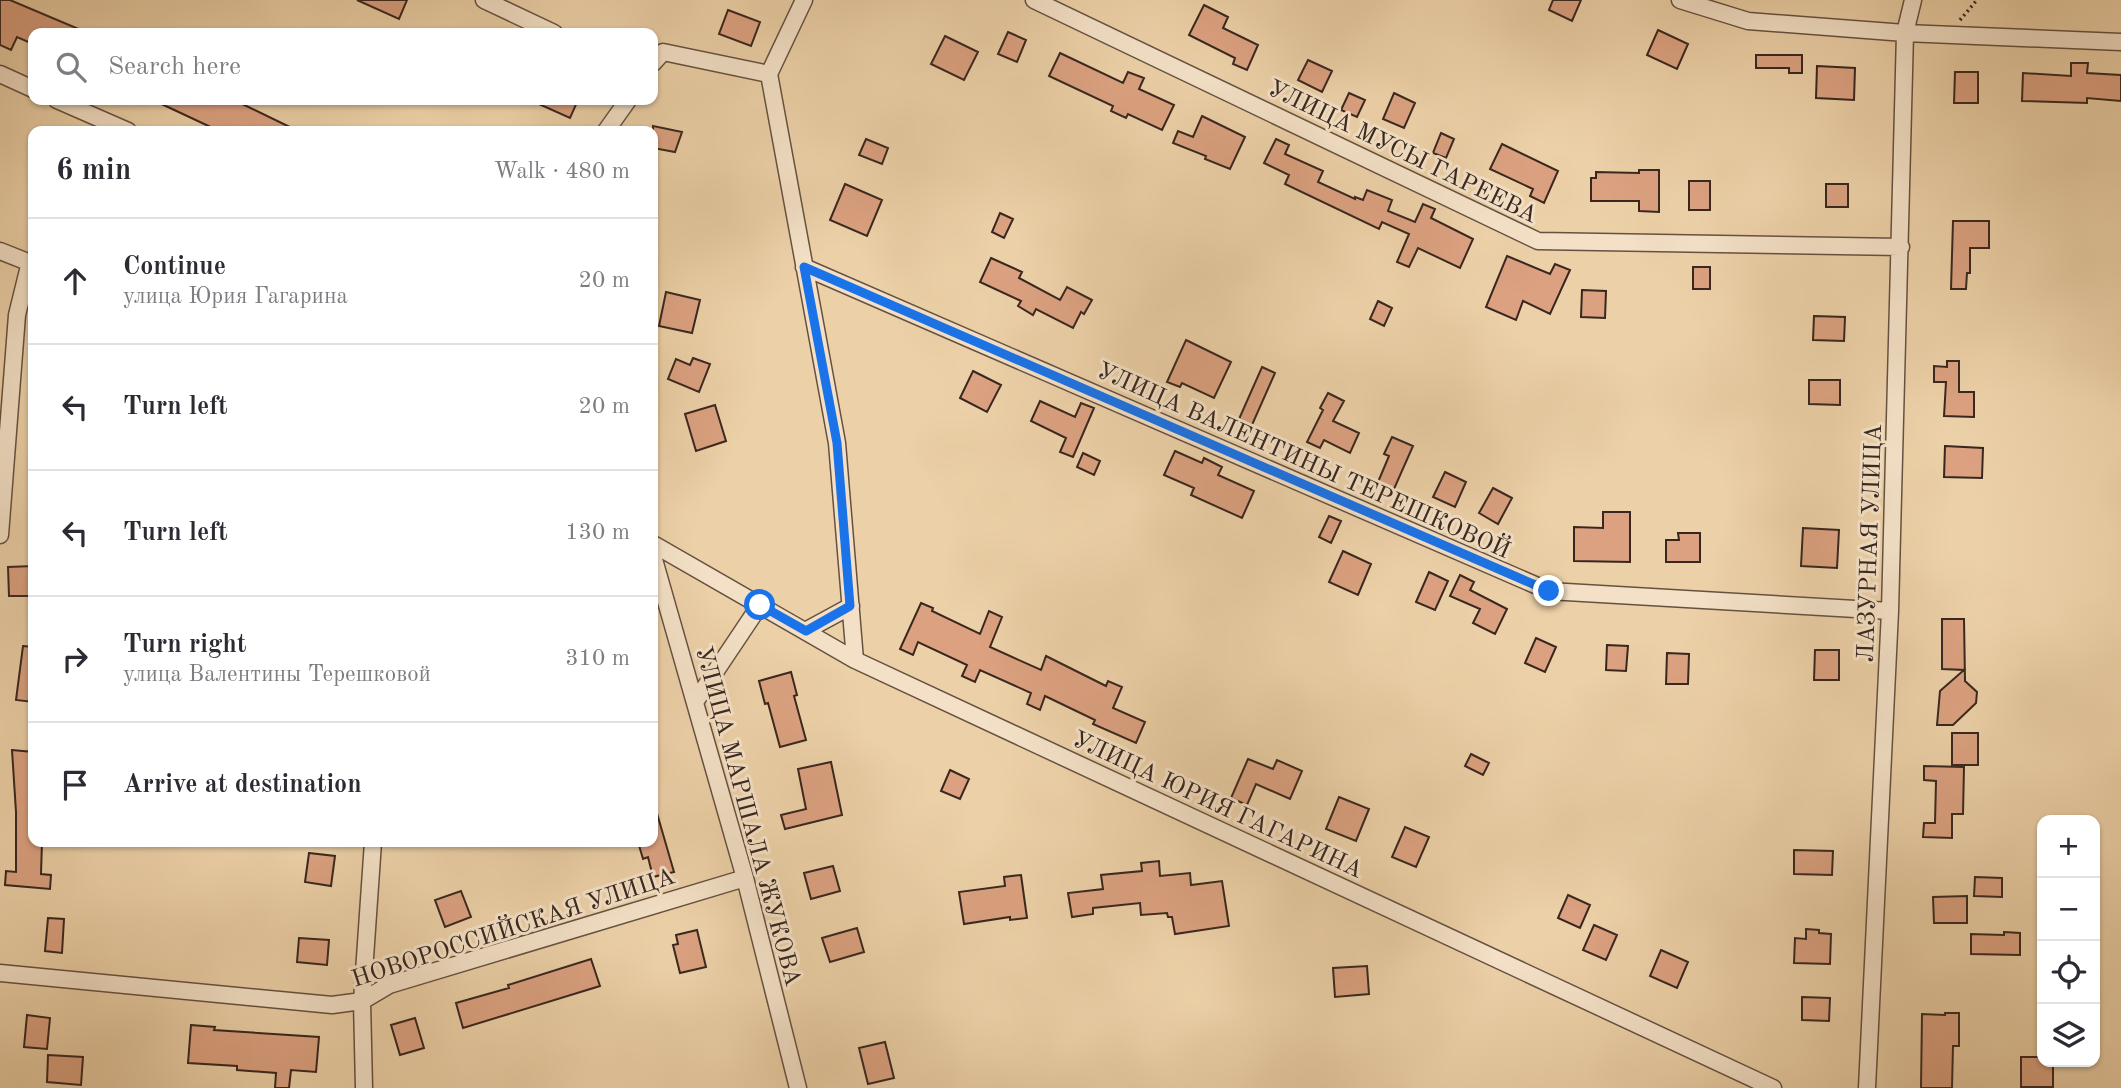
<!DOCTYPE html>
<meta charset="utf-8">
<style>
body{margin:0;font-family:"Old Standard TT",serif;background:#f7f7f7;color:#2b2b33}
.controls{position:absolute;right:21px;bottom:21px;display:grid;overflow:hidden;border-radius:14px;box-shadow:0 2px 5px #0004}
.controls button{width:63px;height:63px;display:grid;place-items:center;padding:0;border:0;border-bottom:2px solid #e1e1e2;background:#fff;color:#2b2b33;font:35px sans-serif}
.stop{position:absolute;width:21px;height:21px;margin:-16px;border:5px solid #1a73e8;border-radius:50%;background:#fff}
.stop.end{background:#1a73e8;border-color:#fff;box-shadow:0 2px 7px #0008}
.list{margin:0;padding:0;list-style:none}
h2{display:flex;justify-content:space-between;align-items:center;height:91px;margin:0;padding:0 28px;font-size:30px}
h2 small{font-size:23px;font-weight:400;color:#7c7c81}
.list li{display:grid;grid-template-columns:46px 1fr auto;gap:21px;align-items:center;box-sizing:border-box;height:126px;padding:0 28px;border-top:2px solid #e1e1e2}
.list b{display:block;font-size:26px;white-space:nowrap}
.list p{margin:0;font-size:23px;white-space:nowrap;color:#7c7c81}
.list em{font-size:23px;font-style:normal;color:#7c7c81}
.icon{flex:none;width:38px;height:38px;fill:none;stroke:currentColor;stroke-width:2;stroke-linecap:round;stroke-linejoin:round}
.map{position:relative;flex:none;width:2121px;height:1088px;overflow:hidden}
.search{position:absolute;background:#fff;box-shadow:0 2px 5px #0004;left:28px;top:28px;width:630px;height:77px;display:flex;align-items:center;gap:18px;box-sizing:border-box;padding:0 24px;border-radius:14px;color:#7c7c81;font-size:26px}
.panel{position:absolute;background:#fff;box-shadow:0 2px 5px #0004;left:28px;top:126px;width:630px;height:721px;border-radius:14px}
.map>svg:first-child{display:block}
</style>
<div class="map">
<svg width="2121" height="1088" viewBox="0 0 2121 1088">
<rect width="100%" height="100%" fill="#ecd0a7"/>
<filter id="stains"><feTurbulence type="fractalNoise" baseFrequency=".00286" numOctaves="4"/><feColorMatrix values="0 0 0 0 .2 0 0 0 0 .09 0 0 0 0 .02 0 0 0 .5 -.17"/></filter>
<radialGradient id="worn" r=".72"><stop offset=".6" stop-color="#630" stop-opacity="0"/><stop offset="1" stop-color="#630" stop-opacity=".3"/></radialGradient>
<path fill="#dba180" stroke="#39271f" stroke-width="2" d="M0,0H10L88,33H33V44L17,37L11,50L0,45Z
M357,0H407L399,19Z
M1553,0H1581L1572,21L1549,10Z
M1204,5L1228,17L1223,28L1258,45L1247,70L1233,64L1235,58L1189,35Z
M728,10L760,22L751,46L719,34Z
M1658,30L1688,44L1677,69L1647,55Z
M1008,32L1026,40L1017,62L998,54Z
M945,36L978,52L964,80L931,64Z
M1060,53L1123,83L1128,72L1144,78L1139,89L1174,105L1162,130L1128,114L1126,118L1111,111L1113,106L1049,76Z
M1756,55H1802V73H1789V68H1756Z
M1308,60L1332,71L1322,92L1298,80Z
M2071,63H2088L2087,73L2121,75V101L2087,98V103L2022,101L2023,73L2071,76Z
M1817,66L1855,68L1854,100L1816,98Z
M1955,72H1978V103H1954Z
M1349,93L1365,100L1357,117L1341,110Z
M1394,93L1415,103L1404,128L1383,119Z
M153,100H234L298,131H219Z
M530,100H578L570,118Z
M1202,116L1245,137L1230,169L1205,159L1206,156L1173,143L1178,131L1193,137Z
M653,126L682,132L675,152L653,148Z
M1441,133L1454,139L1446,158L1433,153Z
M866,139L888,148L882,164L859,155Z
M1276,139L1289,145L1285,154L1323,171L1318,182L1355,199V197L1363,200L1367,190L1392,200L1388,211L1415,222L1423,204L1435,209L1431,218L1473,239L1460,268L1418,248L1409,267L1397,262L1409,234L1382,222L1379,229L1285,184L1289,175L1264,163Z
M1502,144L1558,171L1544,203L1530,196L1533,189L1490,169Z
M1639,170H1659V212L1639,211V201H1591V178H1596V172L1639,173Z
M1689,181H1710V210H1689Z
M845,184L882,200L867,236L830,220Z
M1826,184H1848V207H1826Z
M1000,213L1013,219L1004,238L992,232Z
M1953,221H1989V248H1970V273H1967L1966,289H1951Z
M1507,256L1550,274L1555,264L1570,270L1550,314L1523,301L1516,320L1486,307Z
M991,258L1022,272L1019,278L1060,300L1067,287L1092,300L1084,314L1081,312L1073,328L1036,309L1033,315L1018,306L1021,301L980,282Z
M1693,267H1710V289H1693Z
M1582,290L1606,291L1605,318L1581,317Z
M666,292L700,300L692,333L659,326Z
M1378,301L1392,308L1384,326L1370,319Z
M1814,316L1845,317L1844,341L1813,340Z
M1186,340L1231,362L1214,398L1182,383L1180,387L1167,382Z
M693,358L710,364L699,392L668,379L676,359L690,365Z
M1947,361H1959V392H1974V417L1944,416L1946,382H1934V366L1947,367Z
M1262,367L1275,373L1252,425L1239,419Z
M973,371L1001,385L987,412L960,398Z
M1809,380H1840V405L1809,404Z
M1328,393L1344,401L1333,421L1359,433L1350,453L1324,440L1320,448L1307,442L1323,410L1320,408Z
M1040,401L1075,417L1081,403L1094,408L1073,457L1060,452L1066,438L1031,421Z
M715,405L726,441L696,451L685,414Z
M1392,437L1413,446L1394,489L1378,482L1389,456L1384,454Z
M1945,446L1983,448L1982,478L1944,477Z
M1175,451L1202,463L1204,458L1222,467L1218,475L1254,491L1242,518L1191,495L1194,488L1164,475Z
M1083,453L1100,461L1094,475L1077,467Z
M1445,472L1466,482L1455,507L1433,497Z
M1493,488L1512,498L1498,524L1479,513Z
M1603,512H1630V562L1574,561V527L1603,528Z
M1329,516L1341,521L1331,543L1319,537Z
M1803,528L1839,530L1837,568L1801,566Z
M1678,533H1700V562H1666V540H1679Z
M1343,551L1371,564L1358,595L1329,582Z
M33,566V596H9L8,567Z
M1429,572L1448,581L1435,610L1416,602Z
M1460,575L1474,582L1470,590L1507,609L1495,634L1473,623L1480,609L1450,596Z
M921,603L933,608L932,611L980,634L989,611L1002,617L990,647L1041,670L1046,656L1106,686L1108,681L1122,687L1113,708L1145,722L1136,743L1093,724L1095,720L1045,696L1040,710L1027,704L1031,693L980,670L975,682L962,676L967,665L918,642L913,655L900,649Z
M1942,619H1964L1965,681L1977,692L1976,703L1953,725H1937L1940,691L1964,670L1942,669Z
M1536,638L1556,647L1545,672L1525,663Z
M1607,645L1628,646L1626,671L1606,670Z
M23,646L33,647V702L16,700Z
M1815,650H1839V680H1814Z
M1667,653L1689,654L1688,684H1666Z
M791,672L797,695L794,696L806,740L780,747L768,703L765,704L759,681Z
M1952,733H1978V765H1952Z
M12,750L33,752V842H42L41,874L51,875L50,889L5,885L6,871L16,872V812Z
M1471,754L1489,763L1483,775L1465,766Z
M1248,759L1273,769L1277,760L1302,771L1290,799L1256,784L1247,805L1231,798Z
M831,762L842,815L785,829L781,815L806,809L798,769Z
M1924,766L1964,767L1963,814H1952V838L1923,837L1924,823H1935L1936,781L1924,780Z
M950,770L969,779L960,799L941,791Z
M1339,797L1369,809L1356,841L1326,829Z
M653,810H656L674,872L653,877L648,857L643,859L638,842H653Z
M1405,827L1429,837L1416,867L1392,857Z
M1794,850L1833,851L1832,875L1794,874Z
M309,853L335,856L331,886L305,882Z
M1159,861L1160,876L1190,873L1191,885L1222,881L1229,926L1175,934L1172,917H1168L1167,913L1141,915L1140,903L1093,908V914L1072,917L1068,893L1103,889L1101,875L1142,871L1141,863Z
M833,866L840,891L811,899L804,873Z
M1021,875L1027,918L1010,920V917L964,924L959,892L1005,886L1004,877Z
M1975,877L2002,878V897L1974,896Z
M461,891L471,917L445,927L435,900Z
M1568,895L1590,905L1580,928L1558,918Z
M1967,896V923H1934L1933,897Z
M48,918L64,919L62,953L45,951Z
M1594,925L1617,935L1606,960L1583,950Z
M857,928L864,952L830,962L822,938Z
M1806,929L1819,930V933L1831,934L1830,964L1794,963L1795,938L1806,939Z
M697,930L706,967L680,973L673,945L678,944L676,935Z
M2004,932L2020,933V955L1971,954V934L2004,935Z
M299,938L329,940L327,965L297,962Z
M1661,950L1688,962L1677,988L1650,976Z
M591,959L600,986L463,1028L456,1003L509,988L508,985Z
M1367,966L1369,994L1335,997L1333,968Z
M1802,997L1830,998L1829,1021L1802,1020Z
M1945,1013H1959V1046H1953L1952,1088H1921L1922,1014L1945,1015Z
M27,1015L50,1018L47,1049L24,1047Z
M415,1018L424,1048L400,1055L391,1025Z
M191,1025L215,1027L214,1030L319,1037L316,1072L291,1070L289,1088H275L276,1073L237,1070V1066L188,1063Z
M885,1042L894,1078L868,1084L859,1048Z
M48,1055L83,1057L81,1085L47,1082Z
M2021,1057H2042V1062H2053V1087H2021Z"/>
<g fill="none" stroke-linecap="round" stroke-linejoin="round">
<g stroke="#665141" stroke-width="19">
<path id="minor" d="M484,0L554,33
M804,0L769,74L837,443L855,660
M1034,0L1538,241L1901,247
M1680,0L1748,21L1905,33L2121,42
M653,63L663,52L769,74
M0,74L33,89
M57,100L128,131
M606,131L628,100
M0,251L33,264
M804,267L1549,591L1890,611
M0,535L17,315L30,262
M653,544L855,660L1773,1088
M653,556L745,878L798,1088
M805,631L851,606
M695,702L760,605
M0,973L332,1005L362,1001L389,985L745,878
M364,1088L362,1001L373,842
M1867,1088L1890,611L1905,33L1913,0"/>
</g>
<path stroke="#39271f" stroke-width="3.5" stroke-dasharray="2 3.5" stroke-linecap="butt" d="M1960,20L1977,0"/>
<use href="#minor" stroke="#f3e0c6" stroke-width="16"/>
</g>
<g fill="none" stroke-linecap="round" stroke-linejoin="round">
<path stroke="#1a73e8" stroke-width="9" d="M760,605L806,631L850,606L837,443L804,267L1549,591"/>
</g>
<g text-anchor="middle" stroke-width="6" stroke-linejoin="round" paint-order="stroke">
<g font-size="24" fill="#39271f" stroke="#f3e0c6">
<text transform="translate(1403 151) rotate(26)" y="8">УЛИЦА МУСЫ ГАРЕЕВА</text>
<text transform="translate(1304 460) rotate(24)" y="8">УЛИЦА ВАЛЕНТИНЫ ТЕРЕШКОВОЙ</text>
<text transform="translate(1869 543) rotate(-88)" y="8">ЛАЗУРНАЯ УЛИЦА</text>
<text transform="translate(1218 804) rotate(25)" y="8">УЛИЦА ЮРИЯ ГАГАРИНА</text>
<text transform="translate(749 816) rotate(75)" y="8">УЛИЦА МАРШАЛА ЖУКОВА</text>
<text transform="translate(513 927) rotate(-18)" y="8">НОВОРОССИЙСКАЯ УЛИЦА</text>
</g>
</g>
<rect width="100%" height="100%" filter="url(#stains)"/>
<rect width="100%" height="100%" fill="url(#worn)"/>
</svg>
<div class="controls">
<button>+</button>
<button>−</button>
<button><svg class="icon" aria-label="locate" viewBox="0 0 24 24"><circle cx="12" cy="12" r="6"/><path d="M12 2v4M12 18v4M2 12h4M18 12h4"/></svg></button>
<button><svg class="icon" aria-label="layers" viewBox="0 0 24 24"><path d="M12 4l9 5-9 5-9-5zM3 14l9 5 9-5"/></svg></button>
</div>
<div class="stop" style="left:760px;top:605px"></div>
<div class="stop end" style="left:1549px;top:591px"></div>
<div class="search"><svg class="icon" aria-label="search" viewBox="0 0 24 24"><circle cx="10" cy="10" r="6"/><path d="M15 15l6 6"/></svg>Search here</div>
<section class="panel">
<h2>6 min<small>Walk · 480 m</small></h2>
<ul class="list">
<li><svg class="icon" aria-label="ahead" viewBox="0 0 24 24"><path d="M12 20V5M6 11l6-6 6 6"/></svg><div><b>Continue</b><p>улица Юрия Гагарина</p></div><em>20 m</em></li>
<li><svg class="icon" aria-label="left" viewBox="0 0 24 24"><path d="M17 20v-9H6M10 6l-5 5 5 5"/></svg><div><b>Turn left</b></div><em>20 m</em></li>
<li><svg class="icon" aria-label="left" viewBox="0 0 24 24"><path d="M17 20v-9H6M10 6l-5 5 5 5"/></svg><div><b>Turn left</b></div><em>130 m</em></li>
<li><svg class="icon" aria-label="right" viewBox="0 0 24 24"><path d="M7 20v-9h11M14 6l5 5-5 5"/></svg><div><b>Turn right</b><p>улица Валентины Терешковой</p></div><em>310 m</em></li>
<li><svg class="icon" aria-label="arrive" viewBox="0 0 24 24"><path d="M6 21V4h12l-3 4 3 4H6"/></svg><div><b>Arrive at destination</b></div></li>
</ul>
</section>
</div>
